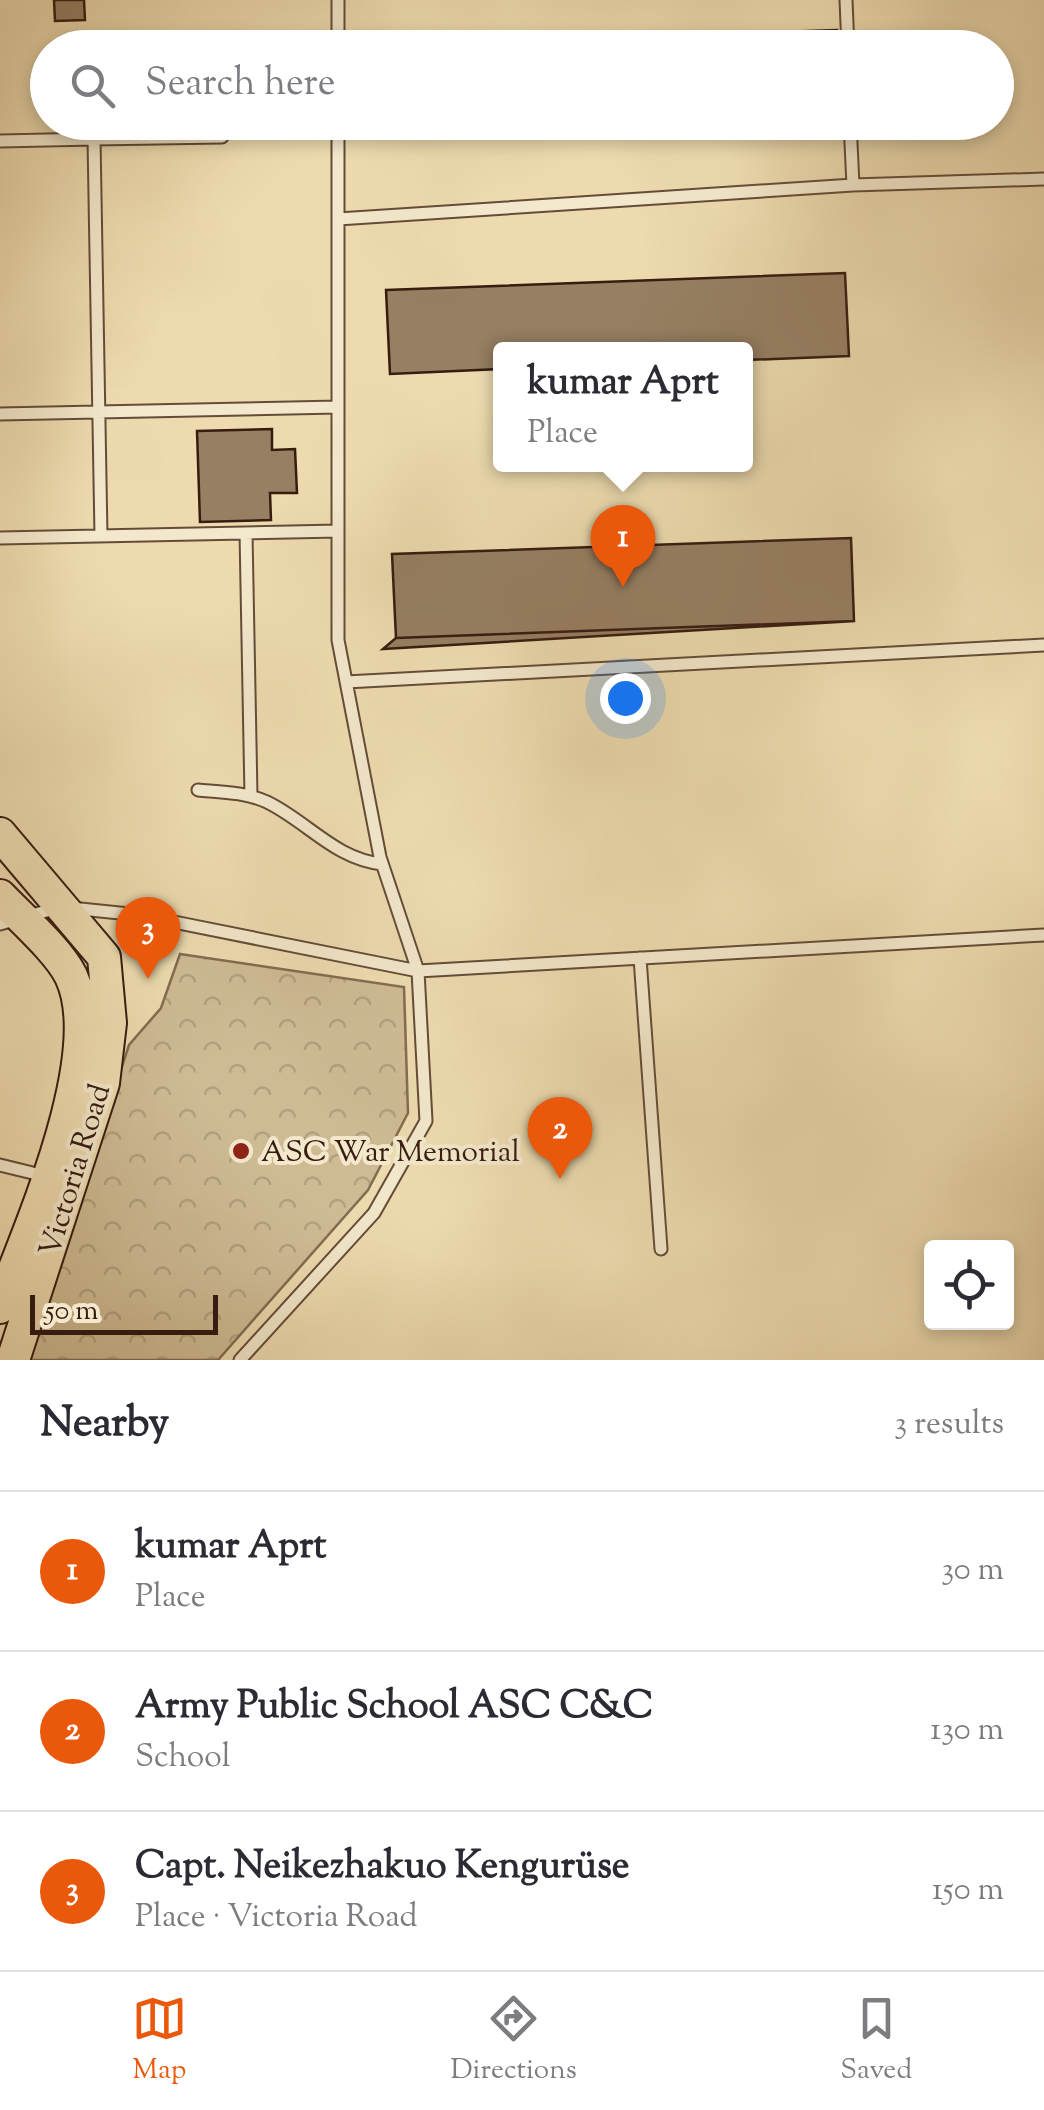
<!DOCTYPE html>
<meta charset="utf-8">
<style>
body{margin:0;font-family:"Sorts Mill Goudy",serif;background:#f7f7f7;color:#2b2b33}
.controls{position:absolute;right:30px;bottom:30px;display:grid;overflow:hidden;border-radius:10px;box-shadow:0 5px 15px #0003}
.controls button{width:90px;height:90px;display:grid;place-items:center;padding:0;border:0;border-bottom:2px solid #e1e1e2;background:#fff;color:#2b2b33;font:50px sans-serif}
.scale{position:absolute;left:30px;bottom:25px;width:188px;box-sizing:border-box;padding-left:10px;border:5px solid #371c10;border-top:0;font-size:28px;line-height:35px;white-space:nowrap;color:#371c10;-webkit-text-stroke:8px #f3e8cb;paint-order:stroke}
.you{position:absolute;left:625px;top:698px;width:35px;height:35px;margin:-25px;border:8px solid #fff;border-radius:50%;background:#1a73e8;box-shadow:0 0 0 15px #1a73e833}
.badge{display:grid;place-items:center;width:65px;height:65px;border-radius:50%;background:#ea580c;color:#fff;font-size:32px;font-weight:700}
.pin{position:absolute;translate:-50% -82px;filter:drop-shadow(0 2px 5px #0008)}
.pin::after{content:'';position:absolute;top:52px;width:35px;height:30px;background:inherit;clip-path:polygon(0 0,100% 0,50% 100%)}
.popup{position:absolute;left:493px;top:342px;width:260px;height:130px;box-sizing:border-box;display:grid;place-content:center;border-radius:10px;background:#fff;filter:drop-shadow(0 2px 8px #0005);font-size:32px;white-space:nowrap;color:#7c7c81}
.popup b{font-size:38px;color:#2b2b33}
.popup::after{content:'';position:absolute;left:50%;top:100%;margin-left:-20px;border:20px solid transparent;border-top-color:#fff}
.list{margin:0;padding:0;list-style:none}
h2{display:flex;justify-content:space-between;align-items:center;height:130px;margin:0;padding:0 40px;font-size:42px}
h2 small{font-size:32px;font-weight:400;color:#7c7c81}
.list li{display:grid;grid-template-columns:65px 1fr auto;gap:30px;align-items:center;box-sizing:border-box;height:160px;padding:0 40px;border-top:2px solid #e1e1e2}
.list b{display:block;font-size:38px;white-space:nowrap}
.list p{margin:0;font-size:32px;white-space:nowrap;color:#7c7c81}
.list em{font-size:32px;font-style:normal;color:#7c7c81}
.icon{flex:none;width:55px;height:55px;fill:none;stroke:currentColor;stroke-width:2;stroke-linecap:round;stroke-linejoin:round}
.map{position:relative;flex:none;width:1044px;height:1360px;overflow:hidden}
.search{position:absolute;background:#fff;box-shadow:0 5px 15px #0003;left:30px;right:30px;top:30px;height:110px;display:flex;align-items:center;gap:25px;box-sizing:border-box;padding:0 35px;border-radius:55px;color:#7c7c81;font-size:38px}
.sheet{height:610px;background:#fff}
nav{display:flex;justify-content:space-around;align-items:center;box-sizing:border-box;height:140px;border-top:2px solid #e1e1e2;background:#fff;font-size:28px;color:#7c7c81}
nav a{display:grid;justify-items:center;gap:5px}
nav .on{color:#ea580c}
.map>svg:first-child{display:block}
</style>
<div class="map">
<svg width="1044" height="1360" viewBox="0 0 1044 1360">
<defs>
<pattern id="forest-crowns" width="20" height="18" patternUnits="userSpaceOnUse" patternTransform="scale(2.5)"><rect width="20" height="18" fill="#cebb94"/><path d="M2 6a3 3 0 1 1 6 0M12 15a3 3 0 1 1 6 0" fill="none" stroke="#b2a07f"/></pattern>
</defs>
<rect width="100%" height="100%" fill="#eddbaf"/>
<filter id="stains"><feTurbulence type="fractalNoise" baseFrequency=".002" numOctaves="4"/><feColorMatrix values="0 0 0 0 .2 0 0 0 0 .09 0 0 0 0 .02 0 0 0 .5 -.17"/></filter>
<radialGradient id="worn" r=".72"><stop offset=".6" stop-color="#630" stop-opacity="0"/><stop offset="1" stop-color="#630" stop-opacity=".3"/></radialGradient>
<path fill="url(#forest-crowns)" stroke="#826c52" stroke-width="2.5" d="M180,954L404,987L408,1113L368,1190L218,1360H26L129,1045L161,1008Z"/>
<path fill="#967f63" stroke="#371c10" stroke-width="2.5" d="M54,0H84L85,20L55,21Z
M837,30L838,48L379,46Z
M382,122H577L383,130Z
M845,273L849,356L746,360V350H500V369L390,374L386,290Z
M272,429V450L295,449L297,493H270L271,520L200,522L197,431Z
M851,538L854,621L396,638L392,554Z
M851,538L854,621L383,649L396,638L392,554Z"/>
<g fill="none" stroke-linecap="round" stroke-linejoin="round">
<g stroke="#644c38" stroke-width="15">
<path id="lane" d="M338,0V48
M846,0L848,48
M850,122L853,185L1044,179
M0,141L94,139
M338,219L853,185
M0,414L338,407
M246,533L251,796
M101,536L94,139L222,137
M0,538L338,531
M346,682L1044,645
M198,790C221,792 245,792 267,802C308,822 335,859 382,864
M0,924L61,907L139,915L418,971L1044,935
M640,958L661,1249
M0,1165L45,1176
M240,1360L374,1213L426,1121L418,971L380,857L338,640V122"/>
</g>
<g stroke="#371c10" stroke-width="36">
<path id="primary" d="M0,834L104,957L110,1023L103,1083L13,1360
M0,896C20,917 59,951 71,976C108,1055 29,1229 0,1307"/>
</g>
<use href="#lane" stroke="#f3e8cb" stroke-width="11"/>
<use href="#primary" stroke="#eddbaf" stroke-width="32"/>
</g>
<circle fill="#8f2418" stroke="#f3e8cb" stroke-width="4" cx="241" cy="1151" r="10"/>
<g text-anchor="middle" stroke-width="8" stroke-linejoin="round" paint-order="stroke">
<g font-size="30" fill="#371c10" stroke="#f3e8cb" text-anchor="start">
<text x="261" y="1161">ASC War Memorial</text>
</g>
<g font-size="30" fill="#371c10" stroke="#f3e8cb">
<text transform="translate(74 1170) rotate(-73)" y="10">Victoria Road</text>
</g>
</g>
<rect width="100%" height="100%" filter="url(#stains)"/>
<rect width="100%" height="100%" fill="url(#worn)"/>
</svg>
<div class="controls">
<button><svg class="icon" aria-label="locate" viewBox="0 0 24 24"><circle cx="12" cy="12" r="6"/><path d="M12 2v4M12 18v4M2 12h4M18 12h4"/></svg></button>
</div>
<div class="scale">50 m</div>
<div class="you"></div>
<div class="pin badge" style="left:623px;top:587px">1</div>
<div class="popup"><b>kumar Aprt</b>Place</div>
<div class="pin badge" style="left:560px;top:1179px">2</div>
<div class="pin badge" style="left:148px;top:979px">3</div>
<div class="search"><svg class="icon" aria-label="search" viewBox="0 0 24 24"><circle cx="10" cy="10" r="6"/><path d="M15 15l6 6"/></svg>Search here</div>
</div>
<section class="sheet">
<h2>Nearby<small>3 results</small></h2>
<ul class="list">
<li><span class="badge">1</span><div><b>kumar Aprt</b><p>Place</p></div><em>30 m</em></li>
<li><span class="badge">2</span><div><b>Army Public School ASC C&amp;C</b><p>School</p></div><em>130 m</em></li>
<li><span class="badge">3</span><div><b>Capt. Neikezhakuo Kengurüse</b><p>Place · Victoria Road</p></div><em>150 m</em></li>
</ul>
</section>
<nav>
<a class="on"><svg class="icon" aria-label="map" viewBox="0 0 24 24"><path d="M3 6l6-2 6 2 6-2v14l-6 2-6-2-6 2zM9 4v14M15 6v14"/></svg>Map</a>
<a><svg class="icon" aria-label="directions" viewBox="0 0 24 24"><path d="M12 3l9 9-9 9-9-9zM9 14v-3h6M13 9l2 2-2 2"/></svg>Directions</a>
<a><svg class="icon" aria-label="saved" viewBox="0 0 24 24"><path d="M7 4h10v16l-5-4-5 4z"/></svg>Saved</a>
</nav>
